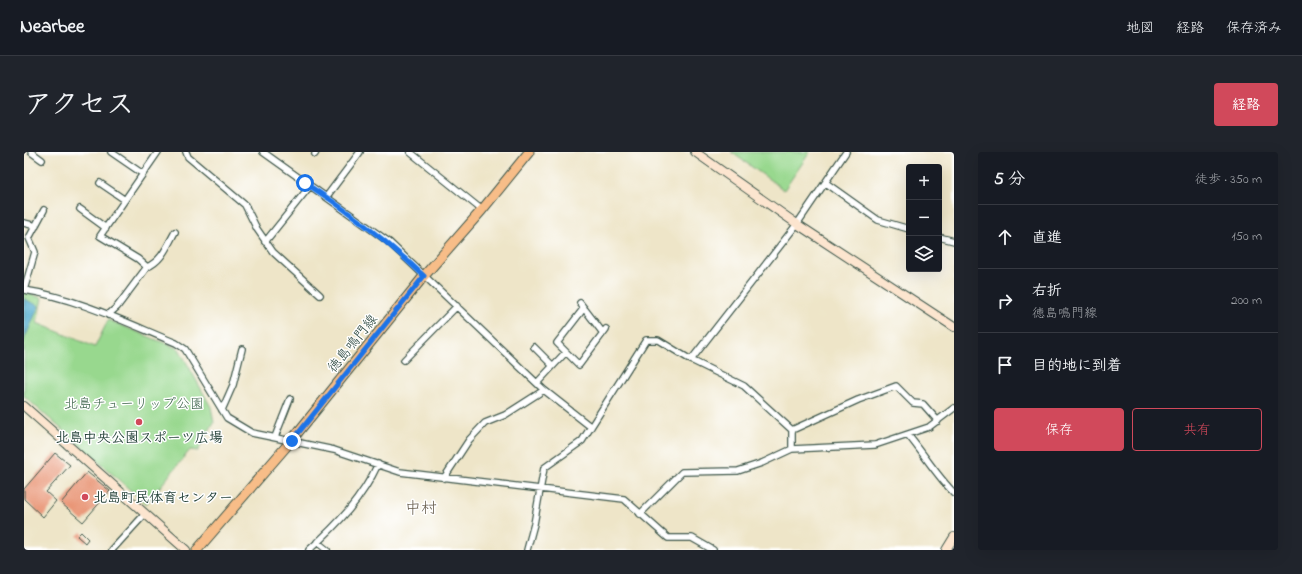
<!DOCTYPE html>
<html lang="ja">
<meta charset="utf-8">
<style>
body{margin:0;font-family:"Indie Flower","Klee One",sans-serif;background:#20242c;color:#f1f3f6}
.controls{position:absolute;right:12px;top:12px;display:grid;overflow:hidden;border-radius:4px;box-shadow:0 4px 16px #0002}
.controls button{width:36px;height:36px;display:grid;place-items:center;padding:0;border:0;border-bottom:1px solid #363941;background:#171b24;color:#f1f3f6;font:20px sans-serif}
.stop{position:absolute;width:12px;height:12px;margin:-9px;border:3px solid #1a73e8;border-radius:50%;background:#fff}
.stop.end{background:#1a73e8;border-color:#fff;box-shadow:0 1px 4px #0008}
.list{margin:0;padding:0;list-style:none}
h2{display:flex;justify-content:space-between;align-items:center;height:52px;margin:0;padding:0 16px;font-size:17px}
h2 small{font-size:13px;font-weight:400;color:#9ea1a6}
.list li{display:grid;grid-template-columns:26px 1fr auto;gap:12px;align-items:center;box-sizing:border-box;height:64px;padding:0 16px;border-top:1px solid #363941}
.list b{display:block;font-size:15px;white-space:nowrap}
.list p{margin:0;font-size:13px;white-space:nowrap;color:#9ea1a6}
.list em{font-size:13px;font-style:normal;color:#9ea1a6}
.actions{display:flex;gap:8px;padding:12px 16px}
.actions a{flex:1;padding:9px 0;border:1px solid #d1495b;border-radius:4px;text-align:center;font-size:14px;color:#d1495b}
.actions .main{background:#d1495b;color:#fff}
.icon{flex:none;width:22px;height:22px;fill:none;stroke:currentColor;stroke-width:2;stroke-linecap:round;stroke-linejoin:round}
.map{position:relative;flex:none;width:930px;height:398px;overflow:hidden;border-radius:4px}
header{display:flex;align-items:center;gap:24px;box-sizing:border-box;height:56px;padding:0 20px;background:#171b24;border-bottom:1px solid #363941}
header strong{font-size:19px}
nav{display:flex;gap:22px;margin-inline-start:auto;font-size:14px}
.intro{display:flex;align-items:center;justify-content:space-between;box-sizing:border-box;height:96px;padding:0 24px}
h1{margin:0;font-size:28px}
.button{padding:10px 18px;border-radius:4px;background:#d1495b;color:#fff;font-size:14px;font-weight:700}
main{display:flex;gap:24px;padding:0 24px}
aside{flex:1;background:#171b24;border-radius:4px;box-shadow:0 4px 16px #0002}
.map>svg:first-child{display:block}
</style>
<header>
<strong>Nearbee</strong>
<nav><a>地図</a><a>経路</a><a>保存済み</a></nav>
</header>
<div class="intro"><h1>アクセス</h1><a class="button">経路</a></div>
<main>
<div class="map">
<svg width="930" height="398" viewBox="0 0 930 398">
<rect width="100%" height="100%" fill="#fff"/>
<filter id="ink" filterUnits="userSpaceOnUse"><feTurbulence type="fractalNoise" baseFrequency=".025" numOctaves="2"/><feDisplacementMap in="SourceGraphic" scale="8" xChannelSelector="R" yChannelSelector="G"/><feConvolveMatrix kernelMatrix="1 2 1 2 8 2 1 2 1" color-interpolation-filters="sRGB"/></filter>
<filter id="wash" filterUnits="userSpaceOnUse"><feTurbulence type="fractalNoise" baseFrequency=".012" numOctaves="4" result="noise"/><feDisplacementMap in="SourceGraphic" scale="16" xChannelSelector="R" yChannelSelector="G"/><feGaussianBlur stdDeviation="0.9" result="paint"/><feColorMatrix in="noise" values="0 0 0 0 0 0 0 0 0 0 0 0 0 0 0 0 0 1.4 0 .05"/><feComposite in="paint" operator="in"/></filter>
<g filter="url(#wash)">
<rect width="100%" height="100%" fill="#eee5c8"/>
<path fill="#98d88e" stroke="#5c8a61" d="M707,0H786L760,38Z
M0,140L18,146L13,171L71,195L84,168L155,197L187,255L190,270L174,299L166,298L122,352L0,244Z"/>
<path fill="#4fabcd" stroke="#377480" d="M0,147L15,154L0,188Z"/>
<g id="blocks">
<path fill="#e99778" d="M31,301L46,313L22,340L32,349L19,365L0,347V337Z
M63,320L86,339L59,370L37,351Z
M57,380L64,387L61,391L53,384Z"/>
</g>
</g>
<g filter="url(#ink)">
<use href="#blocks" fill-opacity="0" stroke="#3e564a" stroke-width="1"/>
<g fill="none" stroke-linecap="round" stroke-linejoin="round">
<g stroke="#3e564a" stroke-width="8">
<path id="street" d="M7,0L18,8
M87,0L119,22
M162,0L164,5L221,53L233,77L249,100L296,143
M239,0L365,90L520,238L567,275
M386,0L458,58
M291,2L292,0
M76,31L101,48
M802,31L854,68L885,77
M303,44L336,0
M56,57L82,76
M20,58L5,86L11,100L0,138C53,146 103,171 152,191L161,197L203,266L228,281L310,298L376,320L600,347L644,386H668L689,398
M0,71L12,74
M915,85L930,89
M241,90L286,34
M123,115C138,109 143,94 151,80
M556,151L579,181
M560,156L533,191L555,213L582,177
M84,163L93,155L123,115L114,107L76,84L134,0
M510,195L529,214
M380,208L433,154
M667,208L773,72L822,0
M513,231L541,201
M198,258L209,233L218,197
M768,278L834,248L872,234L889,251L899,252L914,269
M884,283C900,302 912,323 930,341
M251,285L266,247
M420,326L445,288L461,271L481,263L520,238
M616,362L658,320L714,319L738,311L768,297L851,293L905,275L930,256
M293,390L303,398
M88,398L121,362
M285,398C313,373 338,347 354,312
M503,398L510,372L520,316L558,289L622,188H634L667,208L720,234L768,278V297"/>
</g>
<g stroke="#3e564a" stroke-width="10">
<path id="secondary" d="M671,0L773,72L930,175
M0,254L162,398
M922,398L930,385"/>
</g>
<g stroke="#3e564a" stroke-width="11">
<path id="primary" d="M173,398L267,289L400,124L458,58L505,0"/>
</g>
<use href="#street" stroke="#fff" stroke-width="5.5"/>
<use href="#secondary" stroke="#fce5cf" stroke-width="8"/>
<use href="#primary" stroke="#f7bd88" stroke-width="9"/>
</g>
</g>
<g fill="none" stroke-linecap="round" stroke-linejoin="round" filter="url(#ink)">
<path stroke="#1a73e8" stroke-width="5" d="M268,289L400,124C363,89 324,58 281,31"/>
</g>
<g fill="#d1495b" stroke="#fff" stroke-width="1.5">
<circle cx="115" cy="270" r="4"/>
<circle cx="61" cy="345" r="4"/>
</g>
<g text-anchor="middle" stroke-width="3" stroke-linejoin="round" paint-order="stroke">
<g font-size="14" fill="#1f3d34" stroke="#fff">
<text transform="translate(328 191) rotate(-51)" y="5">徳島鳴門線</text>
</g>
<g font-size="14" fill="#3d644a" stroke="#fff">
<text x="110" y="256">北島チューリップ公園</text>
</g>
<g font-size="14" font-weight="bold" fill="#1f3d34" stroke="#fff">
<text x="115" y="290">北島中央公園スポーツ広場</text>
<text x="69" y="350" text-anchor="start">北島町民体育センター</text>
</g>
<g font-size="16" fill="#665c4c" stroke="#fff">
<text x="397" y="361">中村</text>
</g>
</g>
</svg>
<div class="controls">
<button>+</button>
<button>−</button>
<button><svg class="icon" aria-label="layers" viewBox="0 0 24 24"><path d="M12 4l9 5-9 5-9-5zM3 14l9 5 9-5"/></svg></button>
</div>
<div class="stop" style="left:281px;top:31px"></div>
<div class="stop end" style="left:268px;top:289px"></div>
</div>
<aside>
<h2>5 分<small>徒歩 · 350 m</small></h2>
<ul class="list">
<li><svg class="icon" aria-label="ahead" viewBox="0 0 24 24"><path d="M12 20V5M6 11l6-6 6 6"/></svg><div><b>直進</b></div><em>150 m</em></li>
<li><svg class="icon" aria-label="right" viewBox="0 0 24 24"><path d="M7 20v-9h11M14 6l5 5-5 5"/></svg><div><b>右折</b><p>徳島鳴門線</p></div><em>200 m</em></li>
<li><svg class="icon" aria-label="arrive" viewBox="0 0 24 24"><path d="M6 21V4h12l-3 4 3 4H6"/></svg><div><b>目的地に到着</b></div></li>
</ul>
<div class="actions"><a class="main">保存</a><a>共有</a></div>
</aside>
</main>
